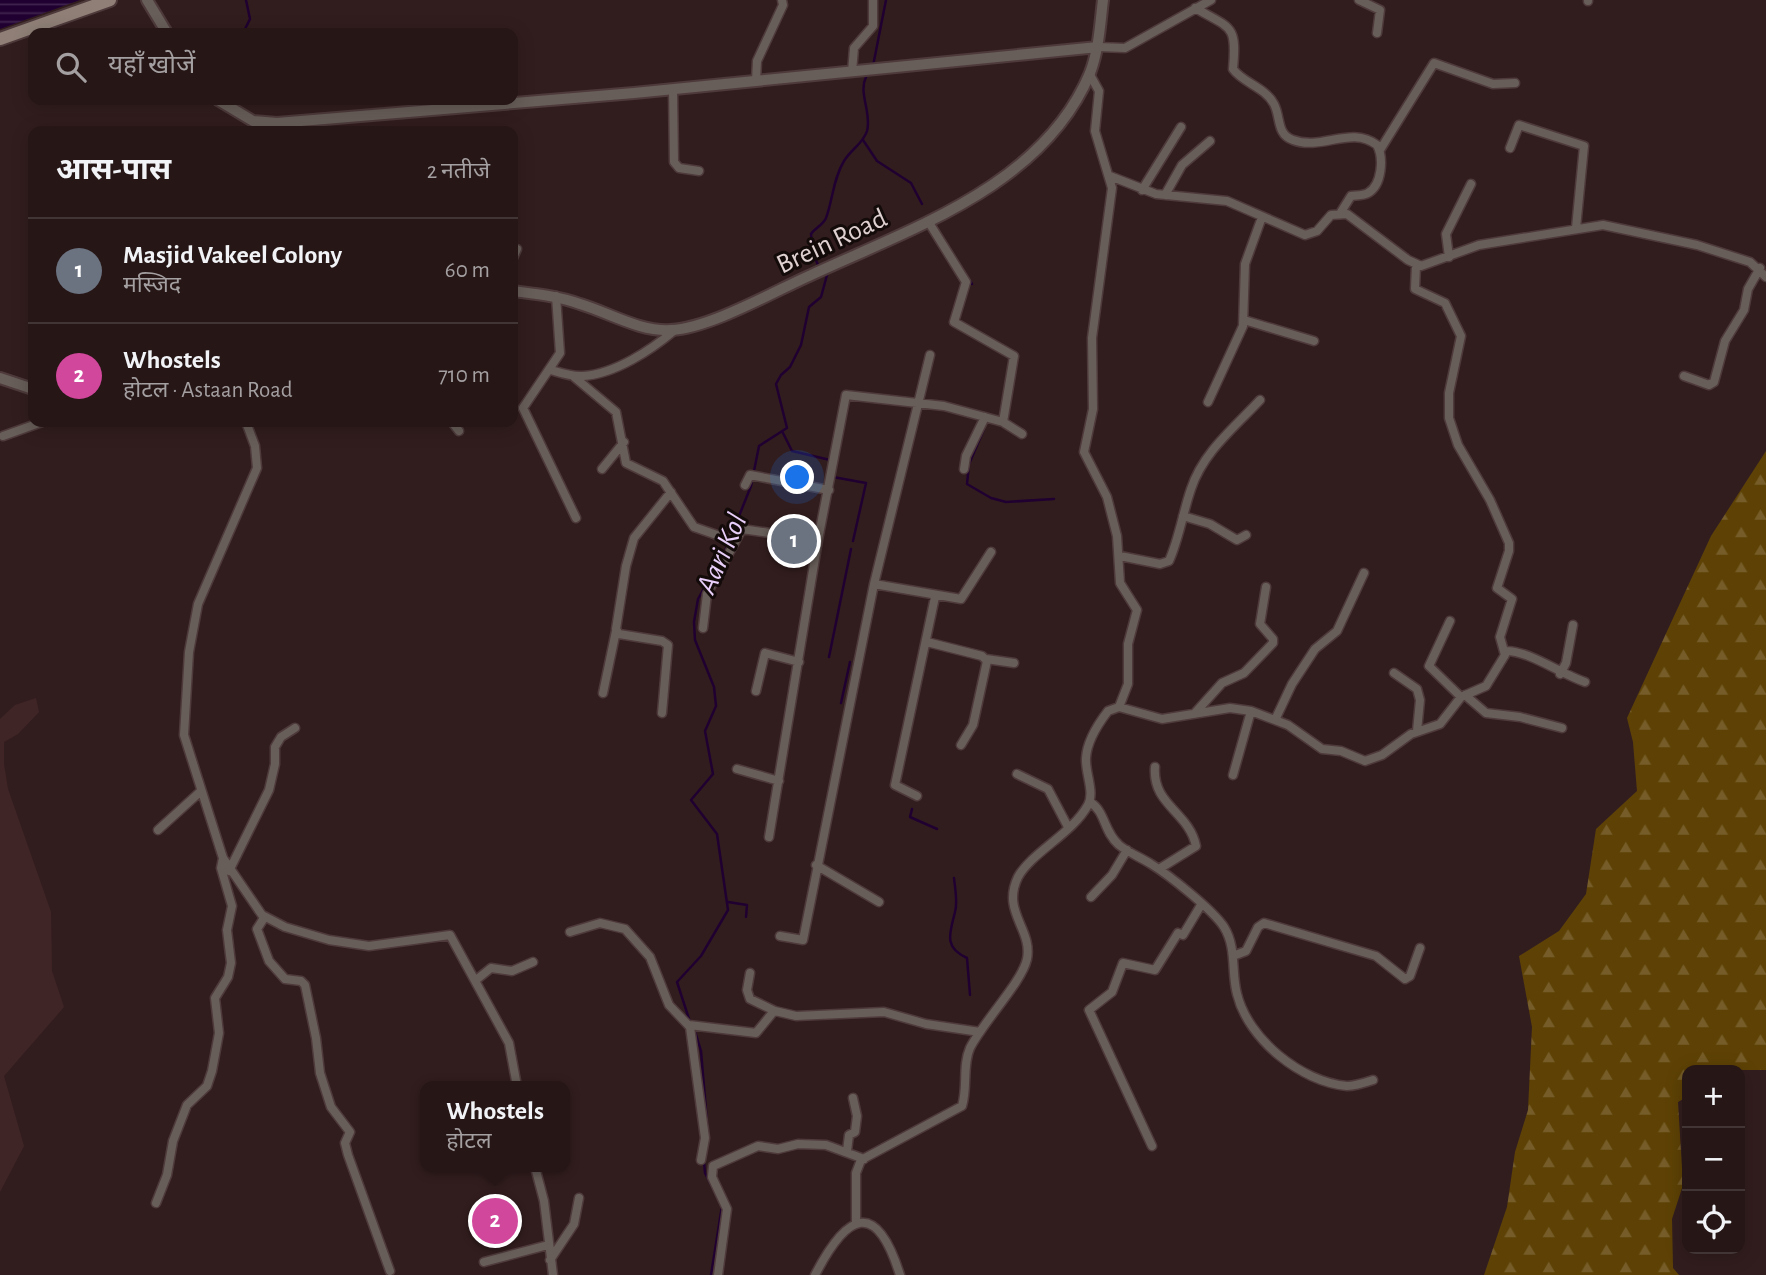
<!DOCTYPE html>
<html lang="hi">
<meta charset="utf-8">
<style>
body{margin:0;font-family:"Alegreya Sans","Noto Sans Devanagari",sans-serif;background:#322323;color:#f1f3f6}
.controls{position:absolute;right:21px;bottom:21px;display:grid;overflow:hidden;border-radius:14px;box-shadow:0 4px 18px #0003}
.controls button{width:63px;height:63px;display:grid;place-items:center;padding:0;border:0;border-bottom:2px solid #423535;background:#261616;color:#f1f3f6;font:35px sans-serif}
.you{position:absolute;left:798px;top:478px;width:24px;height:24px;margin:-18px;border:5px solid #fff;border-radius:50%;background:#1a73e8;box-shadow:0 0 0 10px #1a73e833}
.badge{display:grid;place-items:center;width:46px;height:46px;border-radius:50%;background:#ea580c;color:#fff;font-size:23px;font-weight:700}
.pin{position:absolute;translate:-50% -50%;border:4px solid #fff;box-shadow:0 2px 7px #0006}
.popup{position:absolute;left:420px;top:1081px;width:150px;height:91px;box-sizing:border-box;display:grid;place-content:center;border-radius:14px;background:#261616;filter:drop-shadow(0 2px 5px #0005);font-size:23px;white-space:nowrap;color:#a49fa1}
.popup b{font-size:26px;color:#f1f3f6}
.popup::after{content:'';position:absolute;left:50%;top:100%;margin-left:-14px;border:14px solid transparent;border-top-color:#261616}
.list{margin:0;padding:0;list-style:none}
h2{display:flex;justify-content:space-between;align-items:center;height:91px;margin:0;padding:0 28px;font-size:30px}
h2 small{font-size:23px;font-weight:400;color:#a49fa1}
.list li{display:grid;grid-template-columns:46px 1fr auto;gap:21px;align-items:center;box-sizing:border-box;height:105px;padding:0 28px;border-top:2px solid #423535}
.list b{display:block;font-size:26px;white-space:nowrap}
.list p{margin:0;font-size:23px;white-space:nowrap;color:#a49fa1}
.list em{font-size:23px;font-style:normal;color:#a49fa1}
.icon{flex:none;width:38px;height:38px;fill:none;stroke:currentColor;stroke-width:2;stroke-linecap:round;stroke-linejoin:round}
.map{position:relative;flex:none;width:1766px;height:1275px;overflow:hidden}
.search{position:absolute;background:#261616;box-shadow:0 4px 18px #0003;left:28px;top:28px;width:490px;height:77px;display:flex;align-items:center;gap:18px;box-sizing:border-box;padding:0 24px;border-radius:14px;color:#a49fa1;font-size:26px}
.panel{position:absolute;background:#261616;box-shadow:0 4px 18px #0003;left:28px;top:126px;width:490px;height:301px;border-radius:14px}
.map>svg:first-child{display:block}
</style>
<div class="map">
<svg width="1766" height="1275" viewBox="0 0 1766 1275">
<defs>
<pattern id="forest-firs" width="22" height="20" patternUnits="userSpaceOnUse" patternTransform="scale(1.75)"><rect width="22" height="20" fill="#5e4205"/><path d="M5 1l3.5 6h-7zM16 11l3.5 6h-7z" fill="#755c28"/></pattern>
<pattern id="water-rules" width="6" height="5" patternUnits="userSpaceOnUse" patternTransform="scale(1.75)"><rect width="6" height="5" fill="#200031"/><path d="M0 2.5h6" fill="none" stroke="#40244e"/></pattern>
</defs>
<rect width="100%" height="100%" fill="#321d1e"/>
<path fill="#402526" d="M36,698L39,712L18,734L4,742V764L8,789L51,912L52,971L64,1007L4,1076L24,1146L0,1192V719L15,705Z"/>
<path fill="url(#forest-firs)" d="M1766,451V1070H1687V1097L1678,1102L1683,1185L1672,1219L1673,1268L1679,1275H1484L1507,1207L1515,1152L1528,1110L1532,1027L1519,956L1559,931L1586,894L1596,829L1637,791L1633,742L1627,718L1711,536Z"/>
<path fill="url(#water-rules)" d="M0,0H80L0,29Z"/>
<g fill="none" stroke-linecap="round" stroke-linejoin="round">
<path stroke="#200031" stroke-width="2.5" d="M243,33L250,19L246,0
M873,66L886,0
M863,140L877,161L911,183L922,204
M958,262L972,284
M819,267L813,254L811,234C815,228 823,225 826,218C833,199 833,179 844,161C851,149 863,144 867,131C872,113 858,93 866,77
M984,429L969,464L967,484L991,498L1006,502L1054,499
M782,431L792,451L830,460
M833,477L866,483L853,541
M731,536L751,486L759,446L787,428L776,384L781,375L790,367L801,345L809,307L821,297L827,275
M829,657L851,549
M841,703L850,662
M912,809L910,817L937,829
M954,878C955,888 958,902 955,912C950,933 943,947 967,958L970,995
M728,902L747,905L746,917
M690,1022L677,982L701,956L728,910L717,834L691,800L713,774L705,731L716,706L714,687L695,640L694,622L698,599L729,543
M694,1028L701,1051L708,1134
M704,1162L705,1173L722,1206L711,1275"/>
<g stroke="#4e3a3b" stroke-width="11">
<path id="minor" d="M1359,0L1380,10L1377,33
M1588,1V0
M1195,8C1232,29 1237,25 1233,69C1243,83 1265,87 1274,104C1281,117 1276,134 1293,140C1322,151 1351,125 1377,145C1384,158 1382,185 1368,193C1363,196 1356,195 1351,196L1341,212
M1098,47L1125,48L1211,0
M852,72L854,48L873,26V0
M1089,73L1099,91L1095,131L1112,188L1092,338L1093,409L1084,452L1107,497L1117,536L1120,583L1137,610L1128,644V684L1119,707
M756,81L757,61L783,5L782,0
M673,89L674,162L679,168L699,171
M1510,148L1519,125L1584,146L1576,228
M1380,150L1434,63L1493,84L1515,83
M1110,176L1156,194L1227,201L1305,235L1317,231L1331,215L1347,214L1408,260L1421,266L1479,245L1603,225L1697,245L1750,262L1766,277
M1142,190L1181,127
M1165,195L1182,165L1210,141
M928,221L966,282L954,322L1014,356L1003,422
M1449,257L1446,234L1471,184
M513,258L517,249
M556,296L560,353L523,408L576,518
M1244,320L1314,341
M551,370C561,373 572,377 583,376C615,374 651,350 675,330
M573,376L616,412L626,463L663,481L694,527L734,541
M1684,376L1709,385L1714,382L1725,341L1744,310L1748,289L1760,268
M1208,402L1243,326L1245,264L1262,217
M246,422L255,446L257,468L198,604L189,652L184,735L223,858L262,915L285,927L329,940L369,946L450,935L509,1043L517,1086
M452,422L459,431
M3,436L42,422
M602,469L624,442
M964,469L966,456L985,417
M745,485L750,475L829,490
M1183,516L1210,524L1237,540L1246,535
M1120,556L1160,564L1169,561C1179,539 1183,512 1191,489C1203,452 1234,428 1260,400
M874,584L961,599L991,552
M1450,621L1429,666L1461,697
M703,628L707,594L742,529L818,540
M927,642L982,656L987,661L973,725L961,745
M1504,651C1526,649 1561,674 1585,682
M986,659L1014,663
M1394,673L1417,689L1420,700L1417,731
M1560,674L1566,663L1573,625
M756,691L765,653L799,662
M603,693L616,631
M1465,695L1486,713L1520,717L1562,728
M662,713L668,645L662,641L619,634L616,629L626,566L634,538L671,492
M1195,713L1222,683L1244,673L1273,643V639L1260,624L1266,587
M1275,720L1292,684L1315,649L1337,631L1364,573
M1155,767C1152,805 1189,812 1196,846L1159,869
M737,769L779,781
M1017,774L1048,789L1068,827
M1233,775L1251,711
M917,796L895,785L935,597
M1090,802C1106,812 1103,831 1119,845C1129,853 1140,857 1151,864C1169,875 1213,910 1224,927C1237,948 1231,972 1237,994C1248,1039 1301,1082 1347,1086C1355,1086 1364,1083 1373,1080
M158,830L201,791
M769,837L818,540L846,395L944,406L1003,422L1022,434
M816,865L879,902
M229,871L269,790L275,764V747L281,737L295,728
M1091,897L1112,875L1127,850
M264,918L257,929L269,961L285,979L301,981L305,985L316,1038L320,1073L331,1107L350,1132L345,1143L348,1155L390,1271
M570,932L600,923L625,929L650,957L669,1005L690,1027L705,1138L701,1160
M780,936L803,940L874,584L930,355
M1233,956L1246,951L1258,927L1264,923L1376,956L1405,979L1410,976L1420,948
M750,973L747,990L750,999L775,1011L796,1016L884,1012L926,1024L980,1032
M476,980L491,968L512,971L533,962
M689,1025L756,1033L774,1011
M1152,1146L1089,1010L1112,992L1123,963L1155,970L1178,933L1183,935L1201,905
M847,1151L849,1135L855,1132L857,1116L853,1098
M535,1167L544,1201L553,1275
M156,1203L167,1175L173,1141L187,1105L207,1086L212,1071L219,1033L215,998L228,977L231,963L227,930L232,906L221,868L223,858
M856,1222V1173L861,1160L962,1106C968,1087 962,1066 970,1048C983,1022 1022,982 1027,959C1033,929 1001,912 1018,877C1032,852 1072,834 1088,805C1095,792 1085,773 1086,758C1087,741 1098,724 1108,711L1119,707L1162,719L1230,708L1251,711L1288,725L1322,749L1341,751L1365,761L1382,755L1411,734L1440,724L1461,697L1486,686L1505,655L1500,637L1512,599L1497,588L1509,551V543L1490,500L1458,445L1449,418V393L1461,336L1445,303L1415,289L1416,265
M550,1260L574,1224L579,1198
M484,1262L548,1245
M718,1275L727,1209L712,1177L713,1166L758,1146L778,1149L798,1144L826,1145L864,1159
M815,1275C847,1213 876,1198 900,1275"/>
</g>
<g stroke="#4e3a3b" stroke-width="14">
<path id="tertiary" d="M147,0L167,33
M218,100L253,121L277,123L634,93L1098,47
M513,291C536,294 558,296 580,304C610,313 640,332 671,330C710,328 773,292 809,276C912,228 1043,186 1090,73C1099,49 1100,25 1103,0
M0,378L33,389"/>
</g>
<g stroke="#4e3a3b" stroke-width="16">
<path id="secondary" d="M0,39L110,0"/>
</g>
<use href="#minor" stroke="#685e59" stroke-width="8"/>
<use href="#tertiary" stroke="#685e59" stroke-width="10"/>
<use href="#secondary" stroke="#8f7f77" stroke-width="12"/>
</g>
<g text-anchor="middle" stroke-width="6" stroke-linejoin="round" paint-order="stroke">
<g font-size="28" fill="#e0d1d1" stroke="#130a0a">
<text transform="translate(831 240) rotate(-25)" y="10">Brein Road</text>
</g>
<g font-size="30" font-style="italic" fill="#e8cff9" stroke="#130a0a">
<text transform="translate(721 553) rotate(-66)" y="10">Aari Kol</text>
</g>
</g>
</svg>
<div class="controls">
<button>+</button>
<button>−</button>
<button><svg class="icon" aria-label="locate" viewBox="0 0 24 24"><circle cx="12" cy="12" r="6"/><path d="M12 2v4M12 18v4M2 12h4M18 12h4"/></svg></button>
</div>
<div class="you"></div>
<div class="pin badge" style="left:794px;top:541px;background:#6b7280">1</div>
<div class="pin badge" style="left:495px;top:1221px;background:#d1479c">2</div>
<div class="popup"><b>Whostels</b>होटल</div>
<div class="search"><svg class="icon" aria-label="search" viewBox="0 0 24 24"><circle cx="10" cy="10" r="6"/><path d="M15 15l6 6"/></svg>यहाँ खोजें</div>
<section class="panel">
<h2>आस-पास<small>2 नतीजे</small></h2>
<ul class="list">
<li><span class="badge" style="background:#6b7280">1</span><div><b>Masjid Vakeel Colony</b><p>मस्जिद</p></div><em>60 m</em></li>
<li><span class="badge" style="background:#d1479c">2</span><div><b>Whostels</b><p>होटल · Astaan Road</p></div><em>710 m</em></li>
</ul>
</section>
</div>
